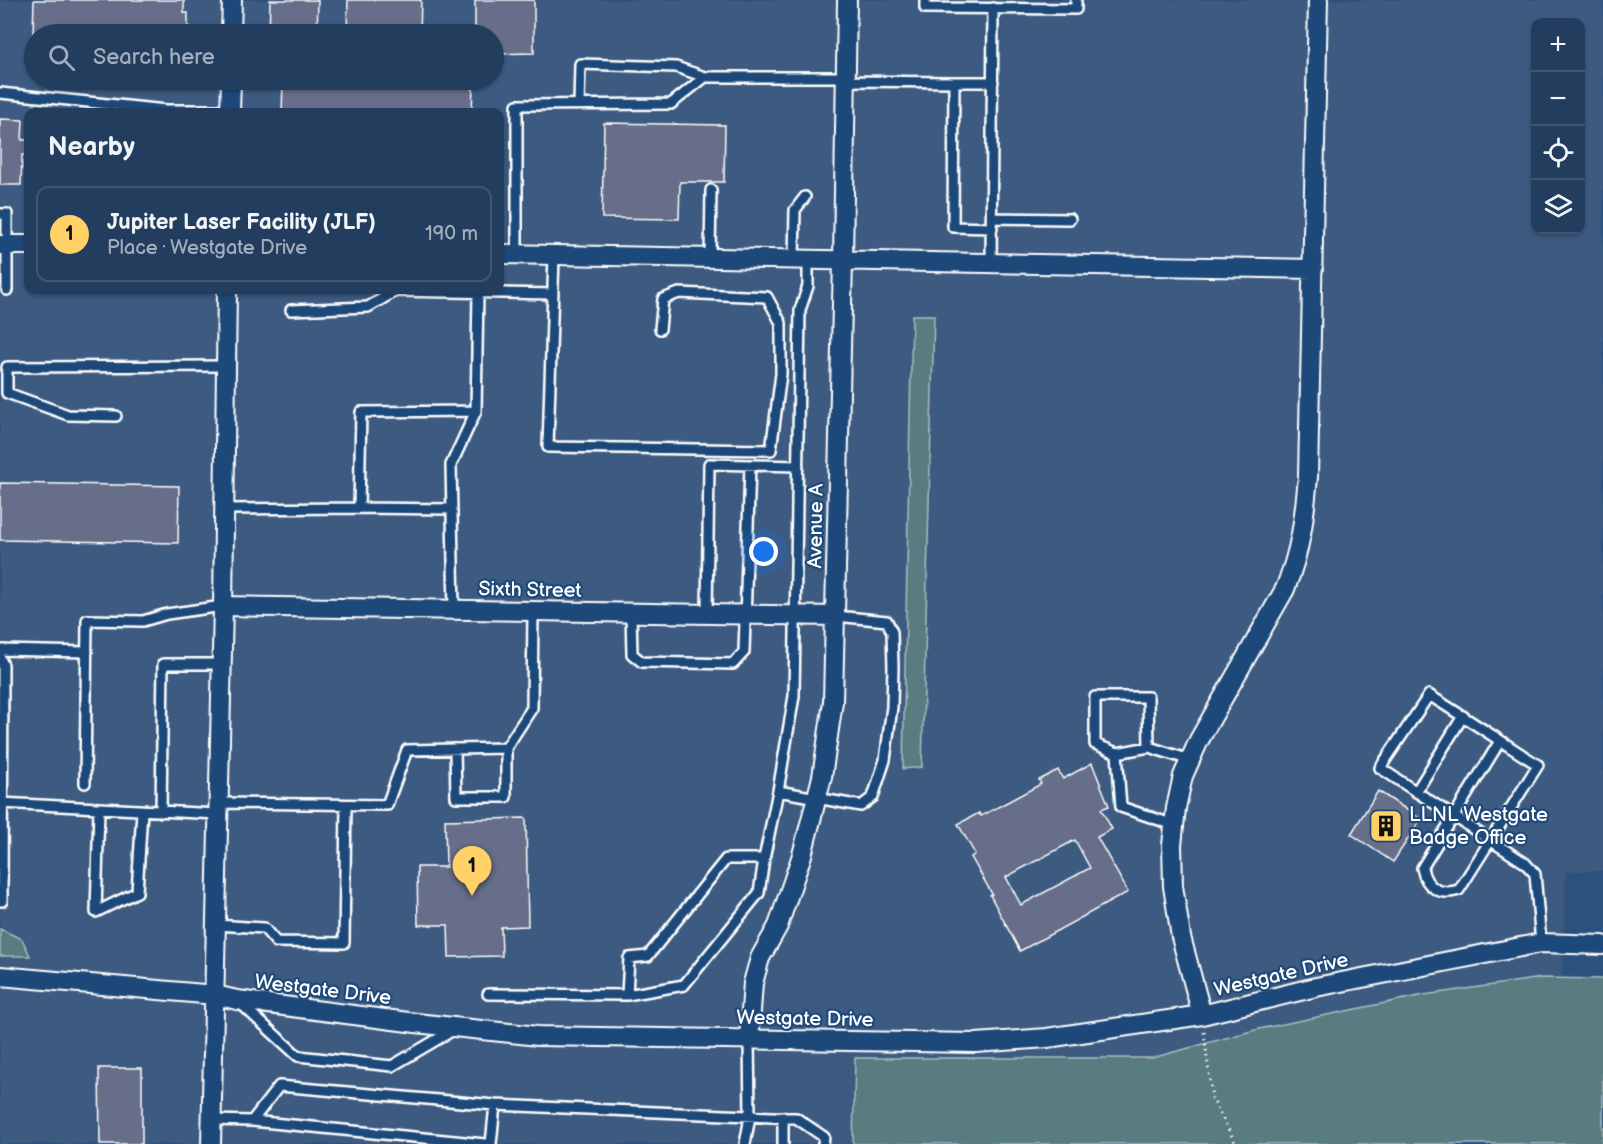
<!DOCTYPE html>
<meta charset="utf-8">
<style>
body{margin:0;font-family:"Balsamiq Sans",sans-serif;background:#2e4867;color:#f1f3f6}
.controls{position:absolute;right:18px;top:18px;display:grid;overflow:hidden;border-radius:12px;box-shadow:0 2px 4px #0004}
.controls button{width:54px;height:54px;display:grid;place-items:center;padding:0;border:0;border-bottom:2px solid #3f5673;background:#223d5e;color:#f1f3f6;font:30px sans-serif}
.you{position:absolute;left:764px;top:552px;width:21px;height:21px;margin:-15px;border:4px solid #fff;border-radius:50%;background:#1a73e8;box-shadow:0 0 0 9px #1a73e833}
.badge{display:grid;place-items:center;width:39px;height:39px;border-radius:50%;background:#ffd166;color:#111;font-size:20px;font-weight:700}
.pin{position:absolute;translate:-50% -50px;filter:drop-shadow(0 2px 3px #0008)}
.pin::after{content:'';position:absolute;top:32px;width:21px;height:18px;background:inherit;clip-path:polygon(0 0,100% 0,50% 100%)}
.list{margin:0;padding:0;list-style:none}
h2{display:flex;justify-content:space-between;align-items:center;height:78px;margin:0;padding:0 24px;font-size:26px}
h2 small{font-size:20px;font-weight:400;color:#a2aebc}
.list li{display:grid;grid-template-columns:39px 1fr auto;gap:18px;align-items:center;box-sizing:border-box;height:96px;margin:0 12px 12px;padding:0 12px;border:2px solid #3f5673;border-radius:12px}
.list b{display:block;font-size:22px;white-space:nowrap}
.list p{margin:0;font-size:20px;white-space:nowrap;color:#a2aebc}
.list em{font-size:20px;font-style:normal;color:#a2aebc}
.icon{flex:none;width:33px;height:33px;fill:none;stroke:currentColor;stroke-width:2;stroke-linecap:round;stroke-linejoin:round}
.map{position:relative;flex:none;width:1603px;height:1144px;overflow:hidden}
.search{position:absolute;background:#223d5e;box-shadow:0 2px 4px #0004;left:24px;top:24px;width:480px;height:66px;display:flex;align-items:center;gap:15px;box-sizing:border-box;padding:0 21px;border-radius:33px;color:#a2aebc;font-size:22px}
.panel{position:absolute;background:#223d5e;box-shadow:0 2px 4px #0004;left:24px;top:108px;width:480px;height:186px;border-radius:12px}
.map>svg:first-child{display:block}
</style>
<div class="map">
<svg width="1603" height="1144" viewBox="0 0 1603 1144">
<rect width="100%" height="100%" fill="#2d517d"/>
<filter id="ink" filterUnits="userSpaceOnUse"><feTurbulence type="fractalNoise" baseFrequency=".0167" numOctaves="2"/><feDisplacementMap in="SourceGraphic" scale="12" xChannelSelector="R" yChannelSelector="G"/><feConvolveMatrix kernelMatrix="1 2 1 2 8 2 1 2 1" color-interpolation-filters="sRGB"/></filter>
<g filter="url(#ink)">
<path fill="#3e5a81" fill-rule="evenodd" d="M0,0H1603V871H1566L1560,1022L1603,1144H0ZM1536,22H1580V230H1536ZM34,34H494V80H34ZM28,112H500V290H28Z"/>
<path fill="#597b80" stroke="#acbdc0" stroke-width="1.5" d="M912,315H934L922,767L903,769Z
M0,929L22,939L30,956H0Z
M1542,978L1603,979V1144H853L855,1058H1152L1259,1029L1424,995Z"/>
<path fill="#666e89" stroke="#fff" stroke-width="1.5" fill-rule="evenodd" d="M34,0H184V13H188V34H33Z
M270,0H318L317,34H269Z
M348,0H421L420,34H347Z
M475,0H534V53L494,54V34H475Z
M346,80H419V85L473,86L472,112H282L283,82L346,84Z
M0,119L23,120L22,140H28V155H22L21,185H0Z
M604,123L725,125L724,182H680L679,219L602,218Z
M0,483L179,486L178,543L0,540Z
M1092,763L1109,806L1101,809L1112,829L1097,837L1128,892L1020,951L990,895L992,894L971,857L975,854L958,824L979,813L981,816L1041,784L1039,780L1058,770L1063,779ZM1075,840L1090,868L1021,905L1006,877Z
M1378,791L1421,819L1393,862L1351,834Z
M526,818L528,926L501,927L502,956L449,957L448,925H418L417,867H446L445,820Z
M99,1068H142V1144H100Z"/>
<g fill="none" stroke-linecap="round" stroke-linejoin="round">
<g stroke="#fff" stroke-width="14">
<path id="lane" d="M925,0V8L1076,9V0
M846,81L954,82L953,227L992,228
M954,82H993
M0,93L166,110H230
M579,105L580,64L676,67L705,77H846
M0,214H7V290
M992,218L1070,219
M517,255V105L671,104L705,77
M554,255L548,447L771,450L781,374V323L767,297L679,293L663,299L660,329
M710,258L711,190
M794,260L795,210L805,197
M991,263L993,8
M291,310L368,307L396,291L553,294
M116,416L68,415L7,393V367L226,366
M359,508L452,509
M224,509L359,508L361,412L476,411L478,293
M454,610L451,465L476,411
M631,613L632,654L642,662L733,664L744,652L750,465
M707,614L709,464L798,466
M0,650L87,652
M0,658L3,665L2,901H0
M1500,741L1422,868C1426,888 1440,896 1459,890L1538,765C1502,742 1466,718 1429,695L1380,768L1525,863L1535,874L1541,943
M1149,747L1148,697H1095V744L1117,753L1149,747L1190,760
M455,749L456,797H506V748
M1117,753L1121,807L1174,825
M85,783L87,620L143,621L167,614L223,606
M778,791L794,696L800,310L808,286V260
M1416,792L1463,716
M0,803L218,814
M219,803L387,805L407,750L506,748L532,708L533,611
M99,809L96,912L137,892L142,811
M161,812L163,664H222
M764,859L759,893L684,985L627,995L629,958L648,956L726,859H764L778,791L861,806L873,797L885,760L892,707L893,667L892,632L887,621L836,616
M216,925L264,928L276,942L344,943L346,805
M488,994L627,995
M241,1004L298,1056L392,1066L455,1029
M212,1120L252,1121L279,1086L495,1105L796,1118L824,1137L823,1144
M252,1121L485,1144
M491,1144L495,1105
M745,1144L750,1117L749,1039
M783,1144V1117"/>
</g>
<g stroke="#fff" stroke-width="22">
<path id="street" d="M231,34L232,0
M230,112L231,80
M0,245H28
M500,254L1313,269
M223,606L836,616
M0,976L215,995L237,1000L416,1023L538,1036L976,1043L1047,1038L1202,1015L1316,987L1541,943L1603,945
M1202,1015L1181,937L1173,886L1172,845L1176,808L1183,776L1199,740L1285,589C1301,549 1304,520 1308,477L1318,0
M749,1039L753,983L760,958L778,926L802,855L822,777L833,702L843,260L847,0
M211,1144L223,606L227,290"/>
</g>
<path stroke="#fff" stroke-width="3" stroke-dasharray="1.5 4.5" stroke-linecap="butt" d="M1204,1032L1212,1098L1236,1144"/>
<use href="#lane" stroke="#1f4a7a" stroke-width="9"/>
<use href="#street" stroke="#1f4a7a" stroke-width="18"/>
</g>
</g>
<defs>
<g id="building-square" transform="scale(1.725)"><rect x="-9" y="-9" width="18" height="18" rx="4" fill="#ffd166" stroke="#1f4a7a"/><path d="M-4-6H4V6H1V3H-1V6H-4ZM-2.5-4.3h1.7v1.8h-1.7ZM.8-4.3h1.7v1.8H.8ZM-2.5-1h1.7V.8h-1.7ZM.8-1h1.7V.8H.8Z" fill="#111"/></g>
</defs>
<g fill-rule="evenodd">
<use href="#building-square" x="1386" y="826"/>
</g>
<g text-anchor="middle" stroke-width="4.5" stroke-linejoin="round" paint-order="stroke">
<g font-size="20" fill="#fff" stroke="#1f4a7a">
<text transform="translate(815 526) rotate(-89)" y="7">Avenue A</text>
<text transform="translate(530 589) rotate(1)" y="7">Sixth Street</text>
<text transform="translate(1281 974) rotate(-13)" y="7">Westgate Drive</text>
<text transform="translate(323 989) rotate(7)" y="7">Westgate Drive</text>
<text transform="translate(805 1018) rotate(1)" y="7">Westgate Drive</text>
</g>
<g font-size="20" fill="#fff" stroke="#1f4a7a" text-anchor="start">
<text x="1409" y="821">LLNL Westgate<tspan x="1409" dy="23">Badge Office</tspan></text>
</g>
</g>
</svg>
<div class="controls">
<button>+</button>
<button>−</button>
<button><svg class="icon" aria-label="locate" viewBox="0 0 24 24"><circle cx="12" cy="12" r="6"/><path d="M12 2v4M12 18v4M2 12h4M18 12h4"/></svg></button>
<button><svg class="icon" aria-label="layers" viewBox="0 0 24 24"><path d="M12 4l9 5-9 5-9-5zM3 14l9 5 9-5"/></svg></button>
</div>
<div class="you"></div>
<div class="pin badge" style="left:472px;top:896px">1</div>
<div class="search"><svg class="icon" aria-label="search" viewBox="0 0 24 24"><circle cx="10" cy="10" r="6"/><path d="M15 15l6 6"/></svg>Search here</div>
<section class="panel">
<h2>Nearby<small></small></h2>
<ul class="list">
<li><span class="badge">1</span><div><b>Jupiter Laser Facility (JLF)</b><p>Place · Westgate Drive</p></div><em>190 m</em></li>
</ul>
</section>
</div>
